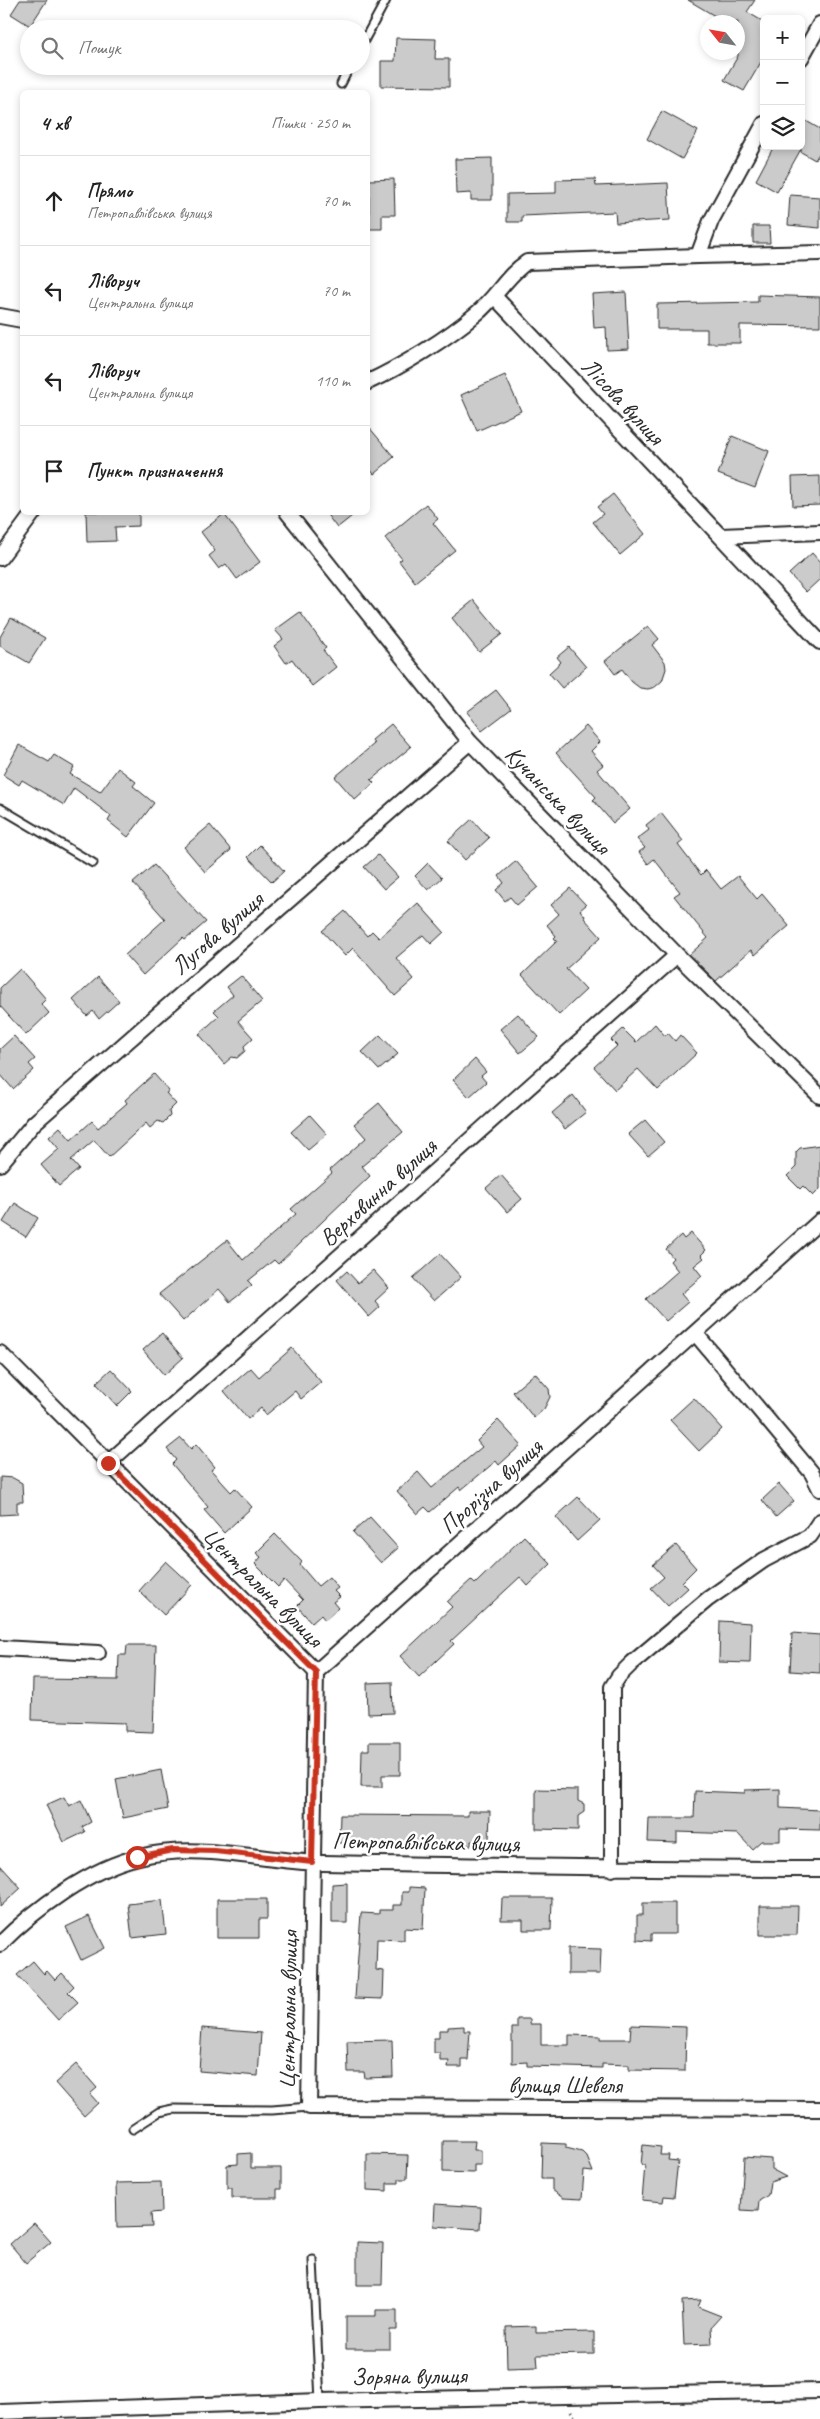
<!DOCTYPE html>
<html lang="uk">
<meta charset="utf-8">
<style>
body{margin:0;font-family:Caveat,sans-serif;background:#f2f2f2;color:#222}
.controls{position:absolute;right:15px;top:15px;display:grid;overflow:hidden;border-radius:8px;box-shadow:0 2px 8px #0003}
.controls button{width:45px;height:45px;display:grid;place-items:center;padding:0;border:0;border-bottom:1px solid #e0e0e0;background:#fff;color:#222;font:25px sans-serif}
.compass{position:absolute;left:700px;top:15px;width:45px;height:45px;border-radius:50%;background:#fff;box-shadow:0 2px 8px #0003;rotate:301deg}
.stop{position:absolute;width:15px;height:15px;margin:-11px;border:4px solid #c8321e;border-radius:50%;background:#fff}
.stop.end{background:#c8321e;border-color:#fff;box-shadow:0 1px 5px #0008}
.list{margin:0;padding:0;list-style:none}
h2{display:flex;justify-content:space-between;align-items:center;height:65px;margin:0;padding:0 20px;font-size:21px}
h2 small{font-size:16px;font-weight:400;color:#767676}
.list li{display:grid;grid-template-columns:32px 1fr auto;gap:15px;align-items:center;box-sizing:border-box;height:90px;padding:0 20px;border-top:1px solid #e0e0e0}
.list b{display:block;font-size:19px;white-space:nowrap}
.list p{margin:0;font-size:16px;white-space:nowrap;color:#767676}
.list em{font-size:16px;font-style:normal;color:#767676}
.icon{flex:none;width:28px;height:28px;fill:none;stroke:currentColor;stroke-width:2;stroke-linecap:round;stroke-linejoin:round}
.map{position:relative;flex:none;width:820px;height:2419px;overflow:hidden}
.search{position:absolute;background:#fff;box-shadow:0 2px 8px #0003;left:20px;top:20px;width:350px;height:55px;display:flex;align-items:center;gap:12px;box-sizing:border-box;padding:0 18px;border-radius:28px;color:#767676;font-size:19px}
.panel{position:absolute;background:#fff;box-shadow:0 2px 8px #0003;left:20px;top:90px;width:350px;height:425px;border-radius:8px}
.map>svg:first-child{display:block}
</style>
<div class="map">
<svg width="820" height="2419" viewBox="0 0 820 2419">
<rect width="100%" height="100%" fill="#fff"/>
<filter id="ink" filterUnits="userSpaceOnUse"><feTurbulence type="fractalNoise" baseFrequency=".02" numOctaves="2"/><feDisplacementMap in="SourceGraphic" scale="10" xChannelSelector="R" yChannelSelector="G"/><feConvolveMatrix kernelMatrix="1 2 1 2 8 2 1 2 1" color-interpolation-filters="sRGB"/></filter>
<g filter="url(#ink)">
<path fill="#cbcbcb" stroke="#2b2b2b" d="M20,0H47L30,26L11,14Z
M688,0H755L747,12L764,22V57L744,91L724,80L738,56V22H725Z
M396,38L436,39L435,59H449V87L381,86V61H395Z
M662,111L698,131L682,159L647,139Z
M801,118L820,129V152L815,160L801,152V149L777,192L756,180L774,146H801Z
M492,158V200H471V193L456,194L455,159Z
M394,179L395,215H382V229H369V180Z
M595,179L596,186L668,183L670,220L616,223L615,212L522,216V222H507V194L556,193V180Z
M790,195L820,197V228L788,225Z
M753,226H769L770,243H753Z
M626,292L629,349L607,350L606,327L594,328L592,294Z
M758,295L820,297V326L740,325V343H707V329H657V304L758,302Z
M505,375L521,411L477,431L461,395Z
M368,426L394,457L374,474L368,467Z
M732,436L769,451L755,488L718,474Z
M820,476V505L793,506L792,477Z
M613,494L645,534L620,555L593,522L603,514L597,507Z
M426,504L438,519L433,523L455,550L415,582L399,561L402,559L385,538Z
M86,512H139V526L115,527L116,541L87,542Z
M325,512H357L337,528Z
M224,514L260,562L237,579L226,564L219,569L209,556L215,551L201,532Z
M812,553L820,562V579L806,592L789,574Z
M474,600L502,634L479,652L452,618Z
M300,612L326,648L323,650L336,667L312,686L292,659L286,663L274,646L283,639L275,630Z
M11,618L45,638L29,663L0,646V637Z
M648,626L659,639L652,645L665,662L666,669L662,681L655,687L648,689L640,688L632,682L622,669L615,674L605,661Z
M569,647L586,667L562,688L549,673L561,662L557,657Z
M496,690L511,709L482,731L467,712Z
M391,724L411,747L371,780L374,783L355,800L335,777L374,744L372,740Z
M586,726L600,742L591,751L603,765L597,770L630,809L613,823L593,800L596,797L556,753Z
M19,745L49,762L54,755L74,767L70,774L100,792L118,768L136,782L133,786L154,803L128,837L108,821L111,816L74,788L64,805L22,780L19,785L3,775Z
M661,813L683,841L678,845L701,875L706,870L721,889L738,876L757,899L762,894L789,926L755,955L751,950L716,981L689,955L708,938L674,896L680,892L654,859L648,864L639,852L645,848L637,839L649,830L646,825Z
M472,819L489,838L465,860L448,841Z
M210,825L231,850L205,872L184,847Z
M260,845L284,871L272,882L248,857Z
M378,855L398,877L384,889L364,867Z
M516,861L538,887L517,905L510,897L505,901L496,890L504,883L499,876Z
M428,863L442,878L428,890L415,876Z
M154,865L206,922L185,940L183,938L143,975L125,955L165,919L133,883Z
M570,888L586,905L580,910L585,916L584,918L601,937L566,969L586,990L559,1015L522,975L557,941L554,938L556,936L547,925L559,914L551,905Z
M418,903L444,932L431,944L423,935L396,958L414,979L395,996L353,948L345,956L322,931L345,911L367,936L372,931L379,938Z
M20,969L46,999L41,1004L49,1013L26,1035L0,1006V988Z
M241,976L262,1001L238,1021L253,1038L244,1046L245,1051L237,1058L232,1057L224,1064L199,1034L219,1016L214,1011L233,995L227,987Z
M98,977L119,1001L99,1019L93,1011L87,1016L73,1000Z
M518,1014L539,1037L520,1053L500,1029Z
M655,1024L665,1036L668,1033L675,1041L680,1035L697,1053L658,1090L638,1069L615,1090L594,1067L617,1046L611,1040L623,1029L636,1042Z
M380,1035L398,1054L379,1070L362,1052Z
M14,1036L35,1059L29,1064L34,1070L13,1089L0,1074V1049Z
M475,1059L486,1072L481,1076L486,1082L469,1097L453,1080Z
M154,1074L169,1091L166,1093L176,1104L169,1111L170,1116L163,1123L158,1121L150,1128L146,1123L109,1157L94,1140L71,1160L79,1169L59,1186L41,1165L59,1149L49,1137L60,1127L71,1140L92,1121L98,1128L127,1103L125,1100Z
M573,1095L586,1112L565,1129L552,1113Z
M379,1103L403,1132L362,1166L370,1176L278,1264L274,1260L248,1281L252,1285L230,1302L219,1289L183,1321L159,1294L227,1240L243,1260L296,1214L291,1209L332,1173L330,1170L366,1138L354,1124Z
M310,1115L327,1134L308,1150L291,1132Z
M645,1120L664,1142L648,1156L628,1134Z
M820,1145V1189L813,1196L803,1186L800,1189L787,1176L796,1167V1152L800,1148Z
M501,1175L522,1199L507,1212L486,1188Z
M15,1203L38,1218L26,1237L3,1222Z
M691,1233L706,1250L701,1255L704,1258L694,1266L702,1276L681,1294L688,1302L666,1321L646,1299L678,1271L670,1261L673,1258L666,1249L681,1235L684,1239Z
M440,1254L461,1277L434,1301L413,1278Z
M373,1270L389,1288L375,1301L380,1307L369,1317L337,1280L347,1271L358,1283Z
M162,1333L183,1358L164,1375L143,1350Z
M292,1348L321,1382L301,1399L295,1391L266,1415L261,1408L248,1419L224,1391L251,1368L259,1377Z
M111,1369L132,1391L117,1406L96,1383Z
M535,1373L549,1389L550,1397L544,1409L534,1418L513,1392Z
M694,1398L722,1429L699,1451L670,1420Z
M498,1420L521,1445L499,1465L496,1461L461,1490L459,1487L430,1512L425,1507L417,1514L397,1491L418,1472L432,1488L482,1447L477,1441Z
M181,1438L191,1449L196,1444L215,1467L211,1470L231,1492L235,1488L252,1507L224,1533L204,1510L208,1507L172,1464L176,1460L167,1449Z
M0,1477L13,1478L22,1483L23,1502H17V1514L0,1515Z
M779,1484L794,1501L776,1517L762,1500Z
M578,1497L600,1520L577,1541L556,1517Z
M370,1517L398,1548L381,1563L353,1532Z
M275,1534L302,1562L300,1565L318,1586L329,1577L338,1588L334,1591L340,1597L333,1602L338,1608L325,1620L321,1615L312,1623L297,1606L303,1600L284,1580L278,1587L255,1564L261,1557L256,1553Z
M524,1536L551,1564L528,1586L520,1577L451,1641L454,1644L419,1677L400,1656L452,1607L447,1602L471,1580L475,1584Z
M676,1545L696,1568L682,1582L688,1588L668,1606L651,1588L664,1577L653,1565Z
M166,1561L192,1585L164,1615L139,1591Z
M720,1621L751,1623L750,1663L719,1662Z
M792,1633L820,1635V1673L790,1671Z
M127,1645H156L153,1732L125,1731V1723L32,1720L33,1679L118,1680L119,1655H126Z
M392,1682L393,1713L368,1714L367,1683Z
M369,1742H400V1775H382V1787H361L362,1750H369Z
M161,1770L168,1809L123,1818L116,1779Z
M536,1789L578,1790V1801L584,1804V1812L578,1816V1830L536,1829Z
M780,1789V1808L820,1810V1830L780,1829V1841H761L752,1849L738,1834L677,1832V1843L648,1842L649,1818H694L695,1791L745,1793V1790Z
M64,1797L69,1806L81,1800L91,1822L82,1827L85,1832L64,1842L46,1805Z
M468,1811H490L489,1841H471V1845L339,1843L340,1815L468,1816Z
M0,1865L21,1888L0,1907Z
M347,1883V1923H332V1884Z
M409,1887L425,1888L423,1929L404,1928V1940L377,1939L376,1970L384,1971L383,1999L355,1998L361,1913L379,1914V1910H393V1905H402V1892H409Z
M502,1898H552L551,1930H523V1920H501Z
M217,1899H267V1919H259V1938H217Z
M162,1900L166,1934L132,1938L128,1904Z
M643,1903H675V1934H651V1941L637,1940V1915H643Z
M760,1906H798L797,1935H760Z
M89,1916L105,1948L81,1960L66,1927Z
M568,1948L601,1949L600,1974H568Z
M33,1961L44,1974L47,1971L55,1980L62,1973L74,1986L68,1992L78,2002L58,2020L17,1975Z
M517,2019H530V2024H541V2045H569V2035L600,2036V2039H630L631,2025L686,2027L685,2071L629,2070V2065L602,2064V2068L567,2067L527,2066V2062L512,2063V2028H517Z
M464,2026V2031H470L468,2060H462V2067H448L449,2061H440V2053H434V2038H439V2030H448V2027Z
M202,2028L261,2033L258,2076L199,2071Z
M392,2040L393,2077L365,2078L364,2072H348L347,2041Z
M76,2064L97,2088L90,2094L98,2103L84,2116L55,2083Z
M443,2141H475L474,2150H481V2165H474V2173L443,2172Z
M542,2143L566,2144V2148L582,2152L587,2157L593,2172L584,2171L582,2199L563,2198L552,2190V2179H541Z
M643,2145L661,2147L660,2155H669L668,2160L678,2161L674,2197L664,2196L663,2202L642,2200L645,2165H641Z
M251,2153V2168H281V2189H277V2198H232V2188H227V2165L238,2164V2154Z
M367,2154L408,2155L407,2179H399V2183H387V2191L367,2190Z
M744,2157L771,2159V2169L786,2177L770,2182L768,2195L759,2201L758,2211L741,2210Z
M161,2182L162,2212L151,2213L152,2227L117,2228L116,2183Z
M435,2204L481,2207L480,2229L434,2226Z
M34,2223L51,2242L26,2263L10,2244Z
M357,2242L383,2243L382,2285H357Z
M701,2300L698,2307L721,2316L711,2327L712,2344L684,2345L682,2301Z
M376,2310H397V2330H390V2349H346V2316H376Z
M536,2326V2333L594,2332V2354L537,2355L538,2367L507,2368L506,2327Z"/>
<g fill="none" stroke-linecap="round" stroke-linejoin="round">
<g stroke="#2b2b2b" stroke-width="11">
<path id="lane" d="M361,46L386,0
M341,84L350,66
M0,808L93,863
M133,2129L159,2112L173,2109L272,2110L309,2107
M313,2260L320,2401"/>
</g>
<g stroke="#2b2b2b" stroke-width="18">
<path id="street" d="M801,58L820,24
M698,256L820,253
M494,296L820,642
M0,316L22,320
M368,382C401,367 448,338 476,314C495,299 507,275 527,262L698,256L711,221L764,124
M287,512L470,742L677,955L820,1096
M721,536L820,532
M0,558L34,512
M0,1164L34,1123L470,742
M696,1334L812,1473L820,1489
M0,1353L316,1672L309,2107L820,2109
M108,1463L677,955
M0,1648L98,1653
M316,1672L820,1221
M612,1869V1687L619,1676L631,1664L708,1599L764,1560L810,1536L820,1521
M0,1944C35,1909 90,1868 139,1857C201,1842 260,1861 321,1863C488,1866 654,1869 820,1869
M0,2412L320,2401L820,2391"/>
</g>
<path stroke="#2b2b2b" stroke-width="3" stroke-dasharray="1 4" stroke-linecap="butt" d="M571,2411L576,2419"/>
<use href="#lane" stroke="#fff" stroke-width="7"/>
<use href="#street" stroke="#fff" stroke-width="14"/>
</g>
</g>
<g fill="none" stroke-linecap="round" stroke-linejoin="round" filter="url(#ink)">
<path stroke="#c8321e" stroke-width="6" d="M108,1463L316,1672L312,1862L215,1851L173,1850L137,1857"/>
</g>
<g text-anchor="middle" stroke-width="5" stroke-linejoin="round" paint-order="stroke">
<g font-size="24" fill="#2b2b2b" stroke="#fff">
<text transform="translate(623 401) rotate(47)" y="8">Лісова вулиця</text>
<text transform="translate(558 800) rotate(46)" y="8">Кучанська вулиця</text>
<text transform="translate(217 933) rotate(-41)" y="8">Лугова вулиця</text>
<text transform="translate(378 1192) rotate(-42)" y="8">Верховинна вулиця</text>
<text transform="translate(491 1486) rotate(-42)" y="8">Прорізна вулиця</text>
<text transform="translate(263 1587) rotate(45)" y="8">Центральна вулиця</text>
<text transform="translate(426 1842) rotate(1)" y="8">Петропавлівська вулиця</text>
<text transform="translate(288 2010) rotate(-89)" y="8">Центральна вулиця</text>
<text x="565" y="2093">вулиця Шевеля</text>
<text transform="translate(409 2376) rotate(-1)" y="8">Зоряна вулиця</text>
</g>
</g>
</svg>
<div class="controls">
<button>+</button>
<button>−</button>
<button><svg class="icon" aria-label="layers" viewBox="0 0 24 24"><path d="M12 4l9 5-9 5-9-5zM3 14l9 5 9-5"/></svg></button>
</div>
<svg class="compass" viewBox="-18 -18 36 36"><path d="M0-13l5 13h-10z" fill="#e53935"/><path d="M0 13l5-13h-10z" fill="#767676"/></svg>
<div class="stop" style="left:137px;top:1857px"></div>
<div class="stop end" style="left:108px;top:1463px"></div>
<div class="search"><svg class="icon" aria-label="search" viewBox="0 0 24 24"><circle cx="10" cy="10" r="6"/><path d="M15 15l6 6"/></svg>Пошук</div>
<section class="panel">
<h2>4 хв<small>Пішки · 250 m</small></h2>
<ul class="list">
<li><svg class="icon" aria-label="ahead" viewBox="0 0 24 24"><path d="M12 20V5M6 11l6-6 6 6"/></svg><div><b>Прямо</b><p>Петропавлівська вулиця</p></div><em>70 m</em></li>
<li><svg class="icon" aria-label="left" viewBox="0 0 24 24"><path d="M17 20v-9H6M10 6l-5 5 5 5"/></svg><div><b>Ліворуч</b><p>Центральна вулиця</p></div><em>70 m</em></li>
<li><svg class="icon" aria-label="left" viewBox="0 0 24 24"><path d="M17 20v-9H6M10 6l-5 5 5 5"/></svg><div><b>Ліворуч</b><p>Центральна вулиця</p></div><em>110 m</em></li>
<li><svg class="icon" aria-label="arrive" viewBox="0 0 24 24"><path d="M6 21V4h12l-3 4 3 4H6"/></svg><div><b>Пункт призначення</b></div></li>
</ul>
</section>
</div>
